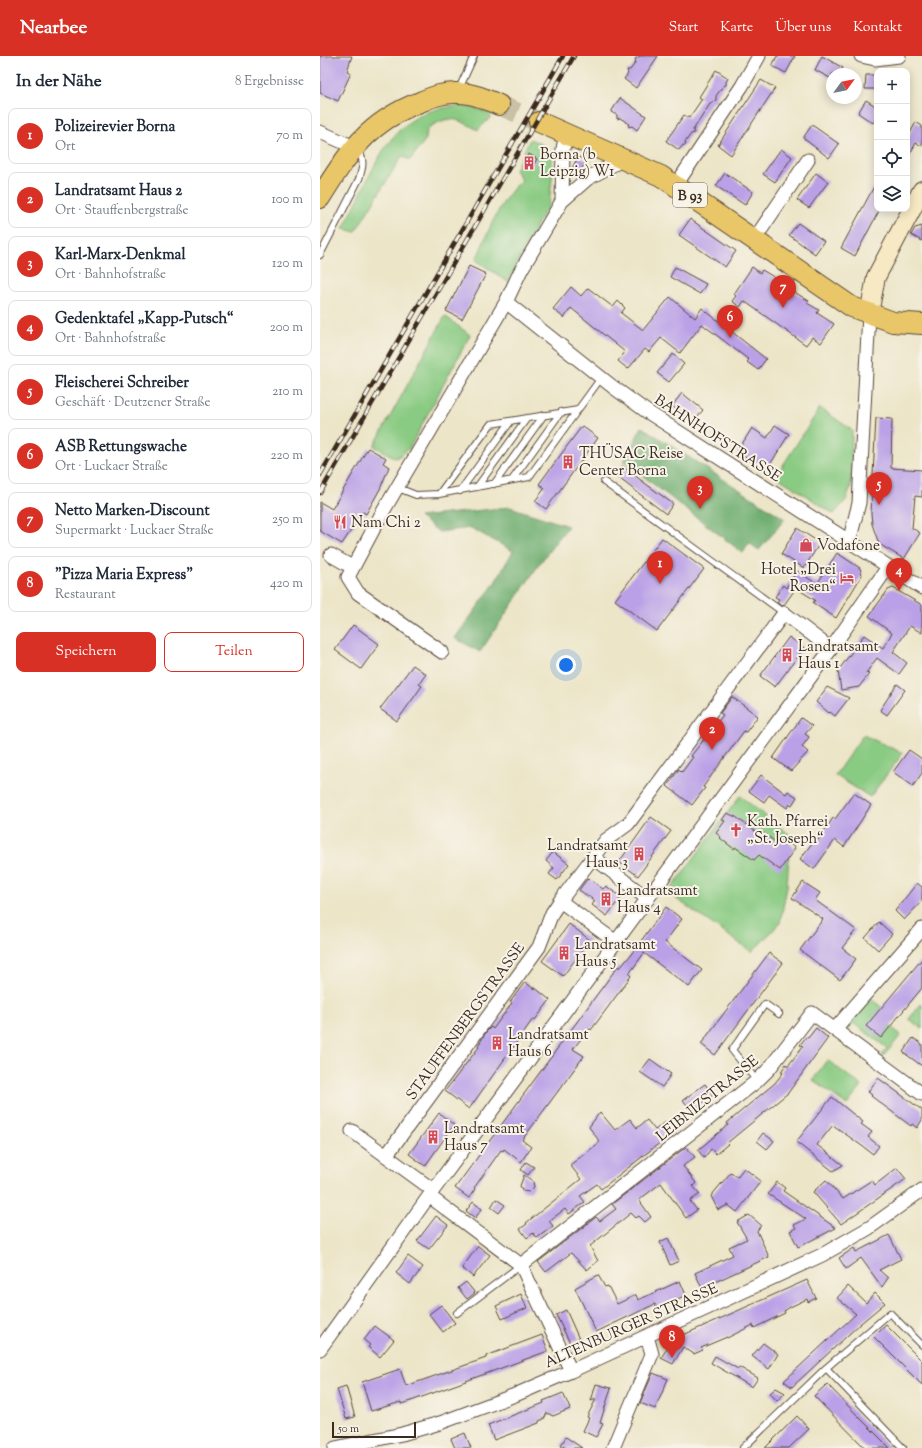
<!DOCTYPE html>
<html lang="de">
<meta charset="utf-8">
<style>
body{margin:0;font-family:"Sorts Mill Goudy",serif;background:#f2f2f3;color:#1f2937}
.controls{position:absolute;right:12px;top:12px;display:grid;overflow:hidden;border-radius:8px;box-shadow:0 2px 10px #0003}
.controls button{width:36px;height:36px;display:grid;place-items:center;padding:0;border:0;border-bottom:1px solid #e0e1e3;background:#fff;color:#1f2937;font:20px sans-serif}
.compass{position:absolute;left:506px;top:12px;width:36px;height:36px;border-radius:50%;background:#fff;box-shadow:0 2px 10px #0003;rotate:57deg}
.scale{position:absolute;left:12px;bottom:10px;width:84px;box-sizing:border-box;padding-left:4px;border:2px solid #3b2a1e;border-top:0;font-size:11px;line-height:14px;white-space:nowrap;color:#3b2a1e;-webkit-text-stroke:3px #f7f3e8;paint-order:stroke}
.you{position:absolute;left:246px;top:609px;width:14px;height:14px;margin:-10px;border:3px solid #fff;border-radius:50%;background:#1a73e8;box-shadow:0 0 0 6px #1a73e833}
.badge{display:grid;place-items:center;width:26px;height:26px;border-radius:50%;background:#d93025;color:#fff;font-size:13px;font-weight:700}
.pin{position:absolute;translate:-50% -33px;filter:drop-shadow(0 1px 2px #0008)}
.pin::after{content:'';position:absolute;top:21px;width:14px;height:12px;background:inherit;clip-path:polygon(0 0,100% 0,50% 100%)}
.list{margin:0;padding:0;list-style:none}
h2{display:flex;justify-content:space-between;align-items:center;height:52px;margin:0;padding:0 16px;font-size:17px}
h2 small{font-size:13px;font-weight:400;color:#747a83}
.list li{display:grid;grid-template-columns:26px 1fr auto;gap:12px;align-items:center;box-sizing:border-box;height:56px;margin:0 8px 8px;padding:0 8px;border:1px solid #e0e1e3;border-radius:8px}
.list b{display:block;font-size:15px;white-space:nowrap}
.list p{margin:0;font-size:13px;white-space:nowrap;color:#747a83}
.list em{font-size:13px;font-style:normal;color:#747a83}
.actions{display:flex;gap:8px;padding:12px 16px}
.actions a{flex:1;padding:9px 0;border:1px solid #d93025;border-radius:8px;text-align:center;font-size:14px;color:#d93025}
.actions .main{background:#d93025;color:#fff}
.icon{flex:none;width:22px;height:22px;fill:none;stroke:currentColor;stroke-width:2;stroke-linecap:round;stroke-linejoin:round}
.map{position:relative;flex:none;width:602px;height:1392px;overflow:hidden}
header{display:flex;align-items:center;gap:24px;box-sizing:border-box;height:56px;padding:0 20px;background:#d93025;color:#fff}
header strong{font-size:19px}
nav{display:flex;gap:22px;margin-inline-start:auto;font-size:14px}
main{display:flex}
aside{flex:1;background:#fff}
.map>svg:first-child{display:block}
</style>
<header>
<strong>Nearbee</strong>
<nav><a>Start</a><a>Karte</a><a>Über uns</a><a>Kontakt</a></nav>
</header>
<main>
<aside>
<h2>In der Nähe<small>8 Ergebnisse</small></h2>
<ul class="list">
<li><span class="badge">1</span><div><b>Polizeirevier Borna</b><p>Ort</p></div><em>70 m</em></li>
<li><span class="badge">2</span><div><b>Landratsamt Haus 2</b><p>Ort · Stauffenbergstraße</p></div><em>100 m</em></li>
<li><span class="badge">3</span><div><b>Karl-Marx-Denkmal</b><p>Ort · Bahnhofstraße</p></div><em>120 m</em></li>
<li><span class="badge">4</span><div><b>Gedenktafel „Kapp-Putsch“</b><p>Ort · Bahnhofstraße</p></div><em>200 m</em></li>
<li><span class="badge">5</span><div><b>Fleischerei Schreiber</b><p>Geschäft · Deutzener Straße</p></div><em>210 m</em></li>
<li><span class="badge">6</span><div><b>ASB Rettungswache</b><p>Ort · Luckaer Straße</p></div><em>220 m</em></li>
<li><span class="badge">7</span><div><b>Netto Marken-Discount</b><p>Supermarkt · Luckaer Straße</p></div><em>250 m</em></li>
<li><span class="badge">8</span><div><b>&quot;Pizza Maria Express&quot;</b><p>Restaurant</p></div><em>420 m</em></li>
</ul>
<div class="actions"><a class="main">Speichern</a><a>Teilen</a></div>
</aside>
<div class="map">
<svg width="602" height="1392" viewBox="0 0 602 1392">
<rect width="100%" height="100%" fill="#f7f3e8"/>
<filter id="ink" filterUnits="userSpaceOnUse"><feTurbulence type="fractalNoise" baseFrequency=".025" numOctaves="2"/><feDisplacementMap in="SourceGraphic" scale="8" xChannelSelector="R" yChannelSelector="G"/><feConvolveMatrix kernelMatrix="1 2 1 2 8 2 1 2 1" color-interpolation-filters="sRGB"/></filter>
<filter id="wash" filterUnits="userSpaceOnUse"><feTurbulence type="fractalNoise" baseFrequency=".012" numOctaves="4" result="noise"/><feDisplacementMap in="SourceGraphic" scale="16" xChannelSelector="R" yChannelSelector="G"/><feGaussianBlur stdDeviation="0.9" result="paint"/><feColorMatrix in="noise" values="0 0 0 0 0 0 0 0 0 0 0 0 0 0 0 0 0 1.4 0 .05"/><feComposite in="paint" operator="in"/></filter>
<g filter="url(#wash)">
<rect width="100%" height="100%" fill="#ece5c8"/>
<path fill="#8acb83" stroke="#627a50" d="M145,50L168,56L171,61L158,74C136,62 129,58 107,73L106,83L90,104L82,100L35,176L23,172C56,116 65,50 145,50Z
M210,83L225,90L232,101L233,115L229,149L219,165L188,226L156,204C168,177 179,144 202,124L195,114Z
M125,260L150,279L89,393L76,402L54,390Z
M500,352L532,374L531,430L526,444L514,458L456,420Z
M543,679L583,697L550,741L515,719Z
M420,740L470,779L467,831L460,867L432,896L348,837Z
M550,941L562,952L570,970L581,979L563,1001L562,999L567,992L533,967L527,974L526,971L528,965Z
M602,947V973L589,963Z
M507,1004L542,1030L527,1049L493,1024Z"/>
<path fill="#6faf71" stroke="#556c48" d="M322,371L465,463L439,494L429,487L423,497L303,405Z
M190,451L248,470L220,507L160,596L135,582L174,528L193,495L151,472L119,476L99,461Z"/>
<g id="blocks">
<path fill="#baa0e7" d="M0,0H32L27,15L31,17L18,45L0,37Z
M320,0H338L316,32L304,23L308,18L307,14H310L316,6L315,3Z
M457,0H475L466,17L452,10Z
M502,0L523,12L520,18H512V23L495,14Z
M396,14L408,22L406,26V29L403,30L396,40V44L390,48L377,68L373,74L374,77L371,78L365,86L366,89H363L359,94L346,85L364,59L369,62L382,43L379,41Z
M546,19H557V33H545Z
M441,24L455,32L411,99L398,89Z
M300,42L326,60L317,74L312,70L309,71L308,67L300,62L297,63V59L291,56Z
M546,44L557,51V61L553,67L538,57Z
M596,66L602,70V90L596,87L587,103V83Z
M492,69L519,88L509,102L483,82Z
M461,93L472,101L455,126L443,118Z
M209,98L217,103L212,111L204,106Z
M258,101L266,104L261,115L253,111Z
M405,117L433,136L425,149L396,130Z
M496,117L508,126L489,152L477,144Z
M557,125V153H560L535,200L521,192Z
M370,163L416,195L405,211L359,179Z
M478,167L504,185L495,198L469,179Z
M602,170V185L591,179L595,172Z
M149,210L166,218L142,263L126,255Z
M355,211L386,228L380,238L350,221Z
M432,211L440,217L442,214L462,226L461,228L489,245L487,247L499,254L497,257L514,268L501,287L492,281L486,289L424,245L420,251L412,245L416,240L414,238Z
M251,231L261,240L268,232L293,251L298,245L305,252L301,257L323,274L350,241L375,262L382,252L446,303L438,314L427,306L429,304L382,268L360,297L341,282L329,296L325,293L308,313L298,305L305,296L251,252L244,262L233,253Z
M353,298L364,308L349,326L337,317Z
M362,337L383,354L373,366L352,350Z
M556,362L572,363L571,412L602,414V441L595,440L592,472L600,477L584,503L559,488L552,468L551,457Z
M455,369L469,378L446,415L417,396L432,372L447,382Z
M262,370L278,382L226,453L215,445L225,432L219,428Z
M48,392L66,402L63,407L69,411L60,433L46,458L43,456L22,488L0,475V446L12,453Z
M302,410L353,448L346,458L296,420Z
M477,472L500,487L484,512L461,498Z
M342,482L384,513L337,575L295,544Z
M517,497L540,512L542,519L516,562L493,547L495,544L476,532L464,549L461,550L457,546L459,543L455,541L463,529L466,532L477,515L497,528Z
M573,532L602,549V577L590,570L573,596L587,607L579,618L557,602L546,617L549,618L539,631L521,634L518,615L544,579L563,592L572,577L549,560L568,534Z
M33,569L59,588L41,613L15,594Z
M469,581L484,592L455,631L440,620Z
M93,609L106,618L99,628L102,630L77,665L60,653Z
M577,628L585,634L567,659L560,654Z
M507,631L529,642L515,660L510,656L509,657L496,646Z
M412,641L438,660L426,676L424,675L383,731L385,732L372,749L347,730L359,713L362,716L373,701L371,700L403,659L400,657Z
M481,662L492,670L485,678L489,681L482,691L488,696L471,715L453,702Z
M589,694L602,703V717L593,730L573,716Z
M441,719L466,738L468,735L477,741L472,749L470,748L467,752L449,739L444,746L429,735Z
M534,737L551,749L524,791L515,784L494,813L480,803L496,782L498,784L513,762L515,763Z
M407,757L416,761L439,778L441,775L458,788L462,782L475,792L460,814L439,799L434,804L415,791L414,793L400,782L401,781L396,777L405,765L402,764Z
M331,761L351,775L318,820L299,806Z
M233,796L249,808L237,824L229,818L234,812L226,805Z
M268,822L283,833L286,830L301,841L287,860L272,849L275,845L259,834Z
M483,826L500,837L495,844L536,874L522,892L536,903L520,924L480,894L503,863L472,842Z
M597,827L602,831V845L584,864L575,855Z
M346,851L362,863L345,886L382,914L369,931L324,897L309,918L311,920L277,966L271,974L269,973L253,993L264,1000L202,1084L211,1091L201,1106L184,1093L183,1095L181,1094L154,1132L155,1133L149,1142L135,1132L298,910L300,912L309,901Z
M559,866L572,878L558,894L545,882Z
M249,868L270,884L243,920L222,905Z
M449,897L463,907L395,999L381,988Z
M602,903V932L561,982L546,970Z
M205,926L214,933V931L230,944L215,964L213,963L149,1053L125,1035L159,991L158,990L166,976L171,971L173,973L192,947L190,946Z
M496,972L508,982L468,1037L407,1087L408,1088L396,1098L391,1093L384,1102L378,1094L408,1069L407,1067L455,1027L463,1017L461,1016L466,1008L468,1010L483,990L480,989L486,981L488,982Z
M593,982L602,988V1010L583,996Z
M330,1003L351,1018L342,1031L320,1016Z
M558,1022L602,1054V1064L597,1072L592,1068L591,1070L551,1040L552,1039L548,1036Z
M385,1028L393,1039L372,1055L363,1044Z
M512,1041L543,1066L541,1068L552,1076L548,1081L559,1090L553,1098L513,1069L497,1089L523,1109L513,1115L476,1086Z
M280,1056L295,1074L310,1063L317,1072L327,1064L335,1074L347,1065L355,1075L281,1133L277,1128L260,1140L265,1146L249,1158L245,1153L229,1165L233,1170L217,1182L213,1177L207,1182L200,1173L207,1168L206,1167L261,1123L250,1109L280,1086L269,1071Z
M119,1057L134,1069L105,1110L89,1098Z
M443,1077L454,1085L447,1093L437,1085Z
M366,1091L375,1101L363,1110L376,1127L373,1130L380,1138L370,1145L377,1154L366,1162L341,1127L319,1144L331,1161L325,1166L319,1160L316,1162L311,1157L270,1190L278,1205L267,1214L251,1197L226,1216L218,1206L276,1161L280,1165L296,1153L292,1148Z
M206,1106L214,1111L208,1119L201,1114Z
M424,1112L441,1125L417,1156L408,1149L398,1154L391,1140L411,1116L417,1121Z
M577,1112L586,1123L521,1168L493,1136L506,1124L523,1143L552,1124L555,1129Z
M204,1119L213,1125L214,1131L209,1136L203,1135L200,1130Z
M457,1126L465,1132L463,1135L516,1172L478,1191L470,1175L476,1172L474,1169L486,1163L448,1138Z
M176,1143L185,1149L179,1157L171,1151Z
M153,1146L162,1153L155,1162L146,1155Z
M429,1159L441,1169L437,1175L449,1201L382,1232L375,1217L413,1199L409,1191L427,1183L417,1166Z
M116,1160L128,1169L109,1193L97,1185Z
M569,1179L581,1203L559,1214L568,1222L562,1231L541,1202L526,1213L519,1202L534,1192L536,1196Z
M348,1182L359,1205L350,1209L340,1186Z
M158,1190L170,1199L153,1221L142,1212Z
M88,1200L103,1211L90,1228L76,1217Z
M278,1219L285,1231L288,1230L297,1248L316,1239L318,1244L360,1225L366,1239L337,1253L335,1248L276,1276L255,1232Z
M487,1224L496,1242L488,1246L487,1243L470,1251L464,1255L465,1257L434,1272L433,1269L407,1282V1281L381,1292L383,1294L374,1298L363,1291L353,1308L341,1302L352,1284Z
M146,1226L155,1237L147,1243L138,1232Z
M528,1230L546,1247L555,1237L565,1247L541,1267L472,1331L464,1325L536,1258L517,1242Z
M201,1238L207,1252L182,1263L176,1250Z
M121,1249L135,1267L123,1276L109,1258Z
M246,1254L259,1283L250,1287L236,1259Z
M566,1269L602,1305V1329L554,1281Z
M55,1270L74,1284L60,1301L48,1291L50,1289L44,1284Z
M222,1279L228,1295L91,1345L81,1348V1346L51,1355L42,1326L80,1313L86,1330L166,1302V1300Z
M443,1287L458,1298L449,1313L432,1300Z
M395,1300L418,1313L419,1311L438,1322L432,1331L391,1307Z
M333,1317L348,1323L335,1353L320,1347Z
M276,1328L291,1332L280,1367L283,1368L276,1381L263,1375L269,1362L267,1361L276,1343L271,1345Z
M507,1328L538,1360L570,1392H546L541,1388L494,1340Z
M26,1330L35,1361L26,1363L17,1333Z
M456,1332L465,1337L457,1345L450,1337Z
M243,1337L250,1353L233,1360L227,1357L224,1363L219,1365V1367L174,1384L168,1369L224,1347L223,1345Z
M477,1360L489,1373L473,1388L469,1392H445Z
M145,1377L151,1392H135L131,1383Z
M246,1381L262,1392H246L241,1389Z"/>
</g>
</g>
<g filter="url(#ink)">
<use href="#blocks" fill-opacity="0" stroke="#564638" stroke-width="1"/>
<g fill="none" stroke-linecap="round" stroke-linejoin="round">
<path stroke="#c9c0a6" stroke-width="20" stroke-dasharray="20 10" stroke-linecap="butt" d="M179,49L219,66"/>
<g stroke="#564638" stroke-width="8">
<path id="lane" d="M139,33L154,0
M0,199L39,123C43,111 45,103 37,93
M192,424L241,356
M284,426L464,557
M174,428L224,359
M157,431L207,362
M78,432L96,439L119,438L209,421L281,322
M140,435L191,365
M119,438L171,368L258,354
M437,1025L412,994L445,948L459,958
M137,1257L201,1209
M506,1312L583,1392
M423,1392L506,1312L570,1257L602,1289"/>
</g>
<g stroke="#564638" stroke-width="15">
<path id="street" d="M541,0L555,3L579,0
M0,76L34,91
M356,129L422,30L439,0
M242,145L243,93L246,77
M434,184L488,104
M186,246L293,331L326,355L602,532
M529,486L539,447L549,258
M11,499L32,511
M122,596L38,537L28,521L61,459L186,246L201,214L242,145L267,123L298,106L302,101
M273,801L240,845L296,886
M328,843L273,801L286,784L308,768L464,557L511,593
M515,973L602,873
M32,1075L113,1134
M66,1100L219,891L232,857L240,845
M109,1140L201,1209
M0,1293L109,1140L511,593L568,511
M251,1315L201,1209L437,1025L449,1013L492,957L602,1038
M15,1392L82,1378L120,1367L195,1339L251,1315L502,1199L549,1172L602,1134
M293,1392L332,1298L327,1280"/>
</g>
<g stroke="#564638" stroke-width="20">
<path id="secondary" d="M549,258L556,221L602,134"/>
</g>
<g stroke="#564638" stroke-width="22">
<path id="primary" d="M219,66L341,120L532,251L573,266L602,268
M0,142C28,97 48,66 100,46C112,41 124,36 138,37C153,37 166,43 179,49"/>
</g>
<use href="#lane" stroke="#fff" stroke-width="6"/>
<use href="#street" stroke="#fff" stroke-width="13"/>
<use href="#secondary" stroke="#f6e9c3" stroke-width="18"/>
<use href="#primary" stroke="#e9c769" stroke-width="20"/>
<g stroke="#3b2a1e" stroke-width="4.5">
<path id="rail" d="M0,419L243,0
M0,437L254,0"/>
</g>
<use href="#rail" stroke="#f7f3e8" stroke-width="3" stroke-dasharray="9" stroke-linecap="butt"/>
</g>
</g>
<defs>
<g id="building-bare" transform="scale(1.08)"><path d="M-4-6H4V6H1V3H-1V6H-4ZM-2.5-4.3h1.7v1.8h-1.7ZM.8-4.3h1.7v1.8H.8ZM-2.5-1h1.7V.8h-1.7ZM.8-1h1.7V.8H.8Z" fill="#d1495b" stroke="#f7f3e8" stroke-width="2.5" paint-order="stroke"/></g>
<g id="restaurant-bare" transform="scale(1.08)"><path d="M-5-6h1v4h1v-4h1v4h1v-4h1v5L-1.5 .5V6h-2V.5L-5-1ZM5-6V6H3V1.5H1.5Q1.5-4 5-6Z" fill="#d1495b" stroke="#f7f3e8" stroke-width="2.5" paint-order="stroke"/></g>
<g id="shop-bare" transform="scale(1.08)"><path d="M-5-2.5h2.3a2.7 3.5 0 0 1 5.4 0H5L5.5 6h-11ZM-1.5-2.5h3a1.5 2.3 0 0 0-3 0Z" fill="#d1495b" stroke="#f7f3e8" stroke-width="2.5" paint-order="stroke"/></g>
<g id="hotel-bare" transform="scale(1.08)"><path d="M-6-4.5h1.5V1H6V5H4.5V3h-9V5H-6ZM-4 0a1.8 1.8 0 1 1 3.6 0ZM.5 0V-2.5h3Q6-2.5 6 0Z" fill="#d1495b" stroke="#f7f3e8" stroke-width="2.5" paint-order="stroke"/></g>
<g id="church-bare" transform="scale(1.08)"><path d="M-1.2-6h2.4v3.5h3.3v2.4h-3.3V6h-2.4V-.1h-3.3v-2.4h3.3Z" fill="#d1495b" stroke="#f7f3e8" stroke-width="2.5" paint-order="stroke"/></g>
</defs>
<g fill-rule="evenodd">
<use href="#building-bare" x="209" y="107"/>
<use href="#building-bare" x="248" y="406"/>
<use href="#restaurant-bare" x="20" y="466"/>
<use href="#shop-bare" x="486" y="489"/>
<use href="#hotel-bare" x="527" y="522"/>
<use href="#building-bare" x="467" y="599"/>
<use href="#church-bare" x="416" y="774"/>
<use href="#building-bare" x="319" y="798"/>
<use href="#building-bare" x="286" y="843"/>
<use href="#building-bare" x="244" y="897"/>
<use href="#building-bare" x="177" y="987"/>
<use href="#building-bare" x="113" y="1081"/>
</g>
<g text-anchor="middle" stroke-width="4" stroke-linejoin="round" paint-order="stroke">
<rect fill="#f7f3e8" stroke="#73665b" stroke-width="1" x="353" y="127" width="34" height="24" rx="3"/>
<g font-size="14" font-weight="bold" fill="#3b2a1e">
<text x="370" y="144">B 93</text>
</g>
<g font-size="15" fill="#3b2a1e" stroke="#f7f3e8" text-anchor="start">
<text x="220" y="103">Borna (b<tspan x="220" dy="17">Leipzig) W1</tspan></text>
<text x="259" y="402">THÜSAC Reise<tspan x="259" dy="17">Center Borna</tspan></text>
<text x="31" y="471">Nam Chi 2</text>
<text x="497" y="494">Vodafone</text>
<text x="516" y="518" text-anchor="end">Hotel „Drei<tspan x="516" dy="17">Rosen“</tspan></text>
<text x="478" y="595">Landratsamt<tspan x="478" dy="17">Haus 1</tspan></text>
<text x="427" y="770">Kath. Pfarrei<tspan x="427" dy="17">„St. Joseph“</tspan></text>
<text x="308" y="794" text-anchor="end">Landratsamt<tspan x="308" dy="17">Haus 3</tspan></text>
<text x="297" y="839">Landratsamt<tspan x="297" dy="17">Haus 4</tspan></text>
<text x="255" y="893">Landratsamt<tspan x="255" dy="17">Haus 5</tspan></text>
<text x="188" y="983">Landratsamt<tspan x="188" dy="17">Haus 6</tspan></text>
<text x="124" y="1077">Landratsamt<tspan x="124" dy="17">Haus 7</tspan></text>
</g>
<g font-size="15" fill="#3b2a1e" stroke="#f7f3e8">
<text transform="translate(398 382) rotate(33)" y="5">BAHNHOFSTRASSE</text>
<text transform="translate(145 965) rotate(-54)" y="5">STAUFFENBERGSTRASSE</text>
<text transform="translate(387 1042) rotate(-39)" y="5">LEIBNIZSTRASSE</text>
<text transform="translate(311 1269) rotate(-24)" y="5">ALTENBURGER STRASSE</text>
</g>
</g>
</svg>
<div class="controls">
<button>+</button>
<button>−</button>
<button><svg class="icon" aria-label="locate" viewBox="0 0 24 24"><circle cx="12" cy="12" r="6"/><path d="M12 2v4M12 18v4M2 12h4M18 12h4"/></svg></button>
<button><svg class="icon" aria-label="layers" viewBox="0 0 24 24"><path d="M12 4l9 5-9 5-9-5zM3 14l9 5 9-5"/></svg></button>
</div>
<svg class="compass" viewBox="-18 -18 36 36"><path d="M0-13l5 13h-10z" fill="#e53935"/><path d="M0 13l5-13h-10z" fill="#747a83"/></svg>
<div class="scale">50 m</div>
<div class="you"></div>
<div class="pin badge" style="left:340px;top:528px">1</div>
<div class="pin badge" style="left:392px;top:694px">2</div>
<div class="pin badge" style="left:380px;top:453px">3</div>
<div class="pin badge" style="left:579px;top:535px">4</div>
<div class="pin badge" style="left:559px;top:449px">5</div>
<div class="pin badge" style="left:410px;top:282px">6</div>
<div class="pin badge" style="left:463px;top:252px">7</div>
<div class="pin badge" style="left:352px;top:1302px">8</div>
</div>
</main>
